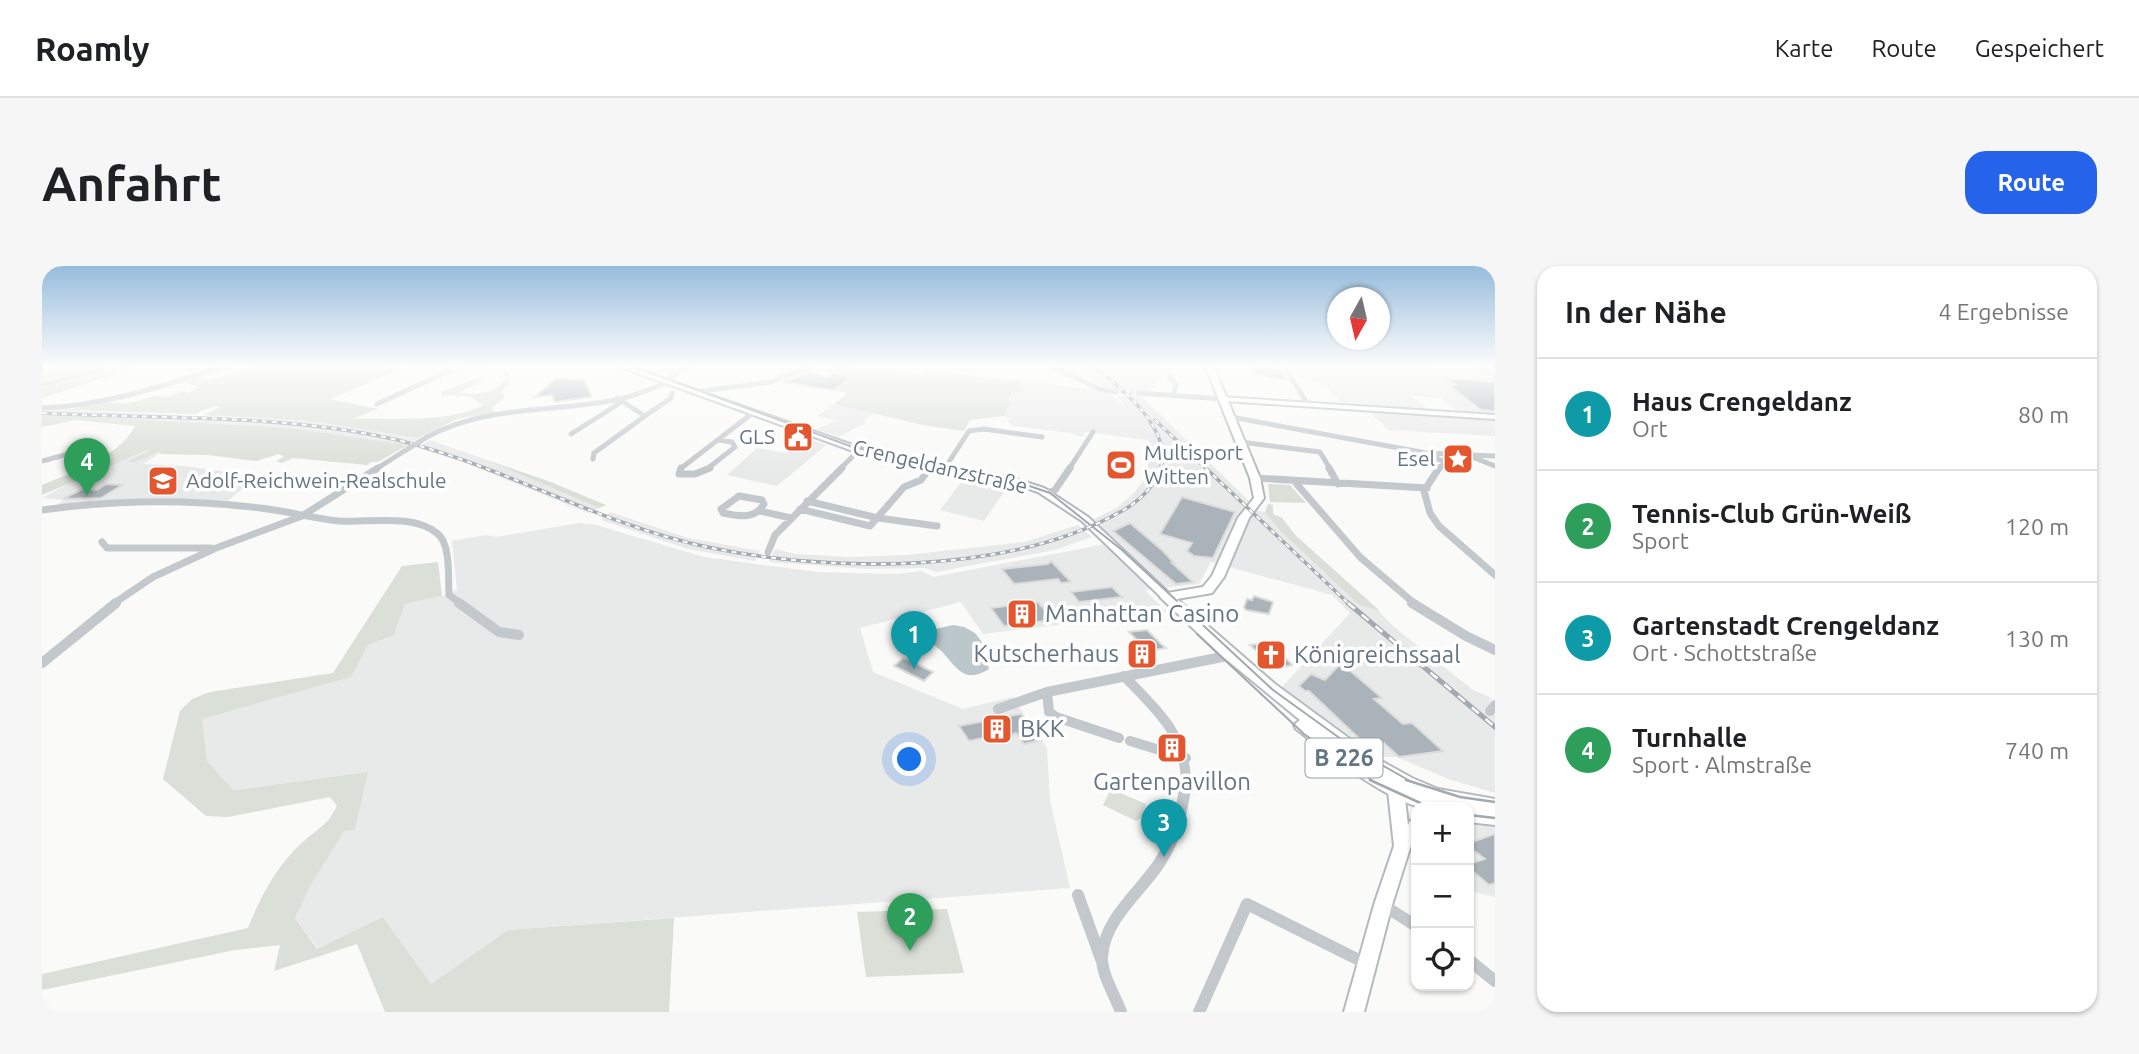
<!DOCTYPE html>
<html lang="de">
<meta charset="utf-8">
<style>
body{margin:0;font-family:Ubuntu,sans-serif;background:#f6f6f6;color:#202124}
.controls{position:absolute;right:21px;bottom:21px;display:grid;overflow:hidden;border-radius:14px;box-shadow:0 2px 5px #0004}
.controls button{width:63px;height:63px;display:grid;place-items:center;padding:0;border:0;border-bottom:2px solid #e0e0e0;background:#fff;color:#202124;font:35px sans-serif}
.compass{position:absolute;left:1285px;top:21px;width:63px;height:63px;border-radius:50%;background:#fff;box-shadow:0 2px 5px #0004;rotate:188deg}
.you{position:absolute;left:868px;top:494px;width:24px;height:24px;margin:-18px;border:5px solid #fff;border-radius:50%;background:#1a73e8;box-shadow:0 0 0 10px #1a73e833}
.badge{display:grid;place-items:center;width:46px;height:46px;border-radius:50%;background:#2563eb;color:#fff;font-size:23px;font-weight:700}
.pin{position:absolute;translate:-50% -58px;filter:drop-shadow(0 2px 4px #0008)}
.pin::after{content:'';position:absolute;top:37px;width:24px;height:21px;background:inherit;clip-path:polygon(0 0,100% 0,50% 100%)}
.list{margin:0;padding:0;list-style:none}
h2{display:flex;justify-content:space-between;align-items:center;height:91px;margin:0;padding:0 28px;font-size:30px}
h2 small{font-size:23px;font-weight:400;color:#757577}
.list li{display:grid;grid-template-columns:46px 1fr auto;gap:21px;align-items:center;box-sizing:border-box;height:112px;padding:0 28px;border-top:2px solid #e0e0e0}
.list b{display:block;font-size:26px;white-space:nowrap}
.list p{margin:0;font-size:23px;white-space:nowrap;color:#757577}
.list em{font-size:23px;font-style:normal;color:#757577}
.icon{flex:none;width:38px;height:38px;fill:none;stroke:currentColor;stroke-width:2;stroke-linecap:round;stroke-linejoin:round}
.map{position:relative;flex:none;width:1453px;height:746px;overflow:hidden;border-radius:21px}
header{display:flex;align-items:center;gap:42px;box-sizing:border-box;height:98px;padding:0 35px;background:#fff;border-bottom:2px solid #e0e0e0}
header strong{font-size:33px}
nav{display:flex;gap:38px;margin-inline-start:auto;font-size:24px}
.intro{display:flex;align-items:center;justify-content:space-between;box-sizing:border-box;height:168px;padding:0 42px}
h1{margin:0;font-size:49px}
.button{padding:18px 32px;border-radius:21px;background:#2563eb;color:#fff;font-size:24px;font-weight:700}
main{display:flex;gap:42px;padding:0 42px}
aside{flex:1;background:#fff;border-radius:21px;box-shadow:0 2px 5px #0004}
.map>svg:first-child{display:block}
</style>
<header>
<strong>Roamly</strong>
<nav><a>Karte</a><a>Route</a><a>Gespeichert</a></nav>
</header>
<div class="intro"><h1>Anfahrt</h1><a class="button">Route</a></div>
<main>
<div class="map">
<svg width="1453" height="746" viewBox="0 0 1453 746">
<rect width="100%" height="100%" fill="#fafaf8"/>
<path fill="#e8e9e9" d="M1013,99H1113L1129,109L1115,104L1120,111L1108,126L1066,123Z
M1243,99L1429,101L1453,111V148L1416,145L1398,132L1369,130L1385,143L1298,136L1282,118L1256,111Z
M980,114L1066,126L1087,145L1074,130H1099L1209,237L1202,244L1208,250L1215,244L1230,248L1327,335L1352,361L1431,424L1450,432L1445,441L1453,446V527L1406,513L1355,491H1338L1239,422L1308,347L1290,329L1169,296L1157,318L1103,324L1125,346L941,368L919,336L818,362L831,406L921,443L970,431L1005,482L1008,534L1028,622L466,664L389,718L341,651L276,683L253,652L270,617L302,564H313L326,506L190,524L165,495L160,453L309,411L326,379L352,369L363,338L400,330L415,324L410,275L444,269L454,271L537,257L554,259L662,291L775,306L855,308L880,305L891,311L1074,276L1052,253L1075,242L1093,226L1103,212L1109,182L1106,174L1044,166L1040,171L1028,167L971,160L966,156L967,152L962,150L969,136V127L979,125Z
M792,138L832,147L821,155L825,156L796,171L774,163L794,155L775,150Z
M3,143L268,155L376,172L366,179L250,162L0,148Z
M1324,143L1453,153V170L1347,164Z
M763,171L784,179L735,220L685,209L715,182L744,187Z
M388,174L442,193L557,242L546,247L421,196L376,182Z
M105,184L121,185L101,198L142,200L216,210L186,235L135,234L14,239L22,234L0,232L41,210Z
M923,211L966,220L942,255L898,244Z
M568,246L646,272L718,285L713,295L646,283L559,254Z
M1036,259L1050,271L1013,284L894,306L883,302L825,303L727,296L733,283L753,288L807,291L865,289L982,276Z
M1427,556L1453,559V631L1427,625Z"/>
<path fill="#dadfd7" d="M20,99H101L0,132V102Z
M217,99L359,101L356,105L288,133L336,143L310,153C346,152 411,157 441,139L426,130L399,129L400,126L432,113L441,115L417,126C433,131 454,127 463,113L462,106L468,105L467,118L460,125L463,131L450,142L452,146L415,153L376,172L268,155L162,149L178,141L172,140L153,148L3,143H30L69,136L84,138L113,130L127,131L139,125L147,127L157,121L141,116L130,119L155,111L167,114Z
M795,99L881,109L885,105L980,115L979,125L969,127L967,134L969,136L962,150L928,154L922,165L881,159L792,138L806,127L743,114L765,105L774,108L775,117L789,107L783,105Z
M0,148L250,162L366,179L336,196H329L325,199L251,192L240,197L234,195L242,191L237,188L214,195L166,189L117,188L120,185C111,186 100,197 85,196L107,185L105,184L0,229V219C31,206 76,192 93,160L34,154L0,161Z
M442,193L506,215L564,239L557,242Z
M1226,218L1248,219L1264,237L1228,236Z
M1226,238L1231,239V248L1240,252L1255,271L1338,345L1316,338L1239,265L1223,246Z
M396,296L400,330L363,338L352,369L326,379L309,411L160,453L165,495L191,524L326,506L313,564L302,565L270,617L253,652L275,683L341,651L389,718L466,664L632,652L627,746H343L315,678L232,705L238,679L193,684L0,724V708L206,662C219,629 236,598 262,575C279,560 284,561 295,540L288,531L186,551L164,550L121,513L138,445L150,433L168,426L291,407L360,300Z
M1069,523L1104,538L1099,552L1094,555L1061,539Z
M905,643L922,707L824,711L815,646Z"/>
<path fill="#bbc7cb" d="M911,359L922,361L933,367L939,375L947,403C919,421 912,395 896,382C891,378 888,377 884,371L885,365Z"/>
<g fill="none" stroke-linecap="round" stroke-linejoin="round">
<path stroke="#bbc7cb" stroke-width="2" d="M0,119L76,99"/>
</g>
<path fill="#aab3b9" stroke="#dcdcda" stroke-width="2" d="M1222,99L1237,102L1244,114L1215,109L1210,100Z
M769,106L784,111L790,107L810,111L791,124L742,116Z
M514,112L542,114L550,131L513,136L510,129L493,131Z
M1404,112L1453,116V145L1439,144L1407,119H1413Z
M64,218L80,219L59,232L21,233L40,223L55,224Z
M1140,231L1193,246L1171,292L1152,290L1145,285L1150,277L1118,268Z
M1088,257L1121,285L1132,297H1130L1151,316L1134,318L1071,265Z
M1009,295L1029,316L1019,317L1016,313L972,318L960,303L1006,298Z
M1070,321L1080,331L1037,336L1029,326Z
M1212,330L1231,336L1227,348L1204,344L1202,341L1205,333L1210,334Z
M996,336L1011,354L962,360L949,342Z
M1105,364L1119,378L1124,382L1106,385L1087,366Z
M1225,377L1251,399L1233,402L1208,379Z
M861,392L867,394L891,406L882,415L852,400Z
M1299,397L1340,432L1332,433L1361,458L1370,457L1401,485L1357,491L1342,477L1324,479L1267,425H1263L1257,420L1269,408L1283,414Z
M979,448L999,474L982,478L974,467L967,470L959,468L927,475L917,460Z
M1453,568V617L1447,619L1427,602V598L1443,593L1427,581V577Z"/>
<g fill="none" stroke-linecap="round" stroke-linejoin="round">
<path stroke="#d5d9db" stroke-width="5" stroke-dasharray="5 2.5" stroke-linecap="butt" d="M1072,126L1096,127"/>
<g stroke="#b3babf" stroke-width="4">
<path id="secondary" d="M573,99H583L819,182L971,212L1002,222L1046,251L1131,331L1125,334L1121,333L1040,255L996,226L969,217L814,186Z
M1180,131L1453,149V153L1183,135H1180Z
M1354,519L1359,521L1362,525L1366,559L1368,555L1374,553V572L1368,582L1350,639L1322,746H1302L1332,639L1352,580L1346,525L1349,521Z"/>
</g>
<g stroke="#b5babe" stroke-width="4">
<path id="primary" d="M1163,99H1171L1218,212L1222,232L1207,252L1182,311L1170,327L1135,333L1233,418L1334,492L1370,512L1396,523L1453,533V559L1427,556V541L1399,537L1401,541C1392,541 1382,543 1374,540C1337,529 1285,487 1254,463L1252,459L1258,454L1180,390L1118,331L1125,327L1161,321L1170,310L1196,252L1212,232L1208,212Z"/>
</g>
<path stroke="#c3c8cc" stroke-width="5" d="M366,99H445
M1007,99L1057,123L1072,126
M1241,99L1265,137
M1432,99L1453,109
M1128,111L1134,119L1131,130
M627,113L646,99
M660,125L728,116L774,99
M1096,127L1183,133
M335,138L418,100
M0,142C65,140 125,118 187,99
M603,150L629,132L630,127
M1189,151L1384,187L1453,190
M529,168L578,137
M385,171C441,140 506,146 568,135C587,132 606,124 624,117
M1199,176L1278,186L1288,203
M1392,191L1404,197L1395,203
M1430,191L1453,200
M551,193L552,187L603,150L575,132
M0,195L52,181
M903,202L927,165L942,163L1000,171
M334,203L364,184
M638,203L712,146
M665,203L693,181L690,176L676,174
M798,203L817,184
M887,203L889,200
M1027,203L1051,166"/>
<path stroke="#c3c8cc" stroke-width="7" d="M639,202L637,208H653L668,202
M1287,202L1296,218
M1397,202L1382,225L1388,247L1397,260L1453,309
M1213,212L1385,222
M1253,216L1318,291L1373,338
M1005,227L1013,224L1028,202
M697,230L720,234L722,238C713,254 697,250 681,247L679,243Z
M765,235L836,252L895,260
M758,243L828,260L862,221L879,214L888,202
M0,244C72,234 146,233 218,242C244,245 270,252 297,255C326,257 372,247 396,268C409,279 406,313 407,329L420,338
M718,245L749,252
M60,276L65,282H169
M726,286L733,269L800,202
M71,338L111,311L174,282L260,250L336,202"/>
<path stroke="#c3c8cc" stroke-width="10" d="M417,337L457,366L477,369
M1370,337L1424,370L1453,384
M0,397L74,337
M1082,410C1113,442 1143,467 1144,515
M1005,426L1007,446L1014,451L1077,472
M956,443L1005,426L1190,389
M1448,445L1453,439
M1088,475L1144,492"/>
<path stroke="#c3c8cc" stroke-width="12" d="M1036,629L1059,693
M1341,639L1374,660
M1427,694L1453,715
M1079,746C1073,729 1059,708 1060,690C1063,653 1096,628 1116,599C1133,574 1141,544 1144,514
M1157,746L1205,638L1325,698"/>
<use href="#secondary" fill="#fff" fill-rule="evenodd"/>
<use href="#primary" fill="#fff" fill-rule="evenodd"/>
<path stroke="#a2aab0" stroke-width="2" d="M587,99L808,180L862,194L973,215L1008,227L1080,284L1231,424L1317,486L1368,515
M1155,368L1262,468L1331,515"/>
<path stroke="#a2aab0" stroke-width="2.5" d="M1328,514L1387,541
M1364,514L1418,531L1453,536
M1427,549L1453,552"/>
<g stroke="#a2aab0" stroke-width="3.5">
<path id="rail-far1" d="M1441,99L1453,100
M0,147C110,153 223,148 332,169C448,191 550,257 665,281C789,307 967,309 1080,245C1103,232 1127,207 1119,178C1109,144 1076,122 1052,99
M1113,154L1307,338"/>
</g>
<g stroke="#a2aab0" stroke-width="5">
<path id="rail" d="M1306,337L1453,461"/>
</g>
<use href="#rail-far1" stroke="#fff" stroke-width="2" stroke-dasharray="5" stroke-linecap="butt"/>
<use href="#rail" stroke="#fff" stroke-width="2.5" stroke-dasharray="9" stroke-linecap="butt"/>
<path stroke="#c3c8cc" stroke-width="5" d="M364,184L385,171"/>
</g>
<linearGradient id="sky" x2="0" y2="1"><stop stop-color="#96bcdc"/><stop offset="0.49" stop-color="#fdfdfc"/><stop offset="1" stop-color="#fdfdfc" stop-opacity="0"/></linearGradient>
<rect width="1453" height="204" fill="url(#sky)"/>
<defs>
<g id="civic-square" transform="scale(1.575)"><rect x="-9" y="-9" width="18" height="18" rx="4" fill="#e4572e" stroke="#fff"/><path d="M-.6-6.5H3V-4.5H.6V-3L4-1V1h2V6H-6V1h2V-1L-.6-3ZM-1.2 2.5V6h2.4V2.5Z" fill="#fff"/></g>
<g id="sight-square" transform="scale(1.575)"><rect x="-9" y="-9" width="18" height="18" rx="4" fill="#e4572e" stroke="#fff"/><path d="M0-6L1.8-2.2L6-1.7L2.9 1.2L3.7 5.4L0 3.3L-3.7 5.4L-2.9 1.2L-6-1.7L-1.8-2.2Z" fill="#fff"/></g>
<g id="stadium-square" transform="scale(1.575)"><rect x="-9" y="-9" width="18" height="18" rx="4" fill="#e4572e" stroke="#fff"/><path d="M0-5a6.5 5 0 1 0 0 10a6.5 5 0 1 0 0-10ZM-3.5-1.8h7v3.6h-7Z" fill="#fff"/></g>
<g id="school-square" transform="scale(1.575)"><rect x="-9" y="-9" width="18" height="18" rx="4" fill="#e4572e" stroke="#fff"/><path d="M0-5L7-2L0 1L-7-2ZM-4 1L0 2.5L4 1V4Q0 6-4 4Z" fill="#fff"/></g>
<g id="building-square" transform="scale(1.575)"><rect x="-9" y="-9" width="18" height="18" rx="4" fill="#e4572e" stroke="#fff"/><path d="M-4-6H4V6H1V3H-1V6H-4ZM-2.5-4.3h1.7v1.8h-1.7ZM.8-4.3h1.7v1.8H.8ZM-2.5-1h1.7V.8h-1.7ZM.8-1h1.7V.8H.8Z" fill="#fff"/></g>
<g id="church-square" transform="scale(1.575)"><rect x="-9" y="-9" width="18" height="18" rx="4" fill="#e4572e" stroke="#fff"/><path d="M-1.2-6h2.4v3.5h3.3v2.4h-3.3V6h-2.4V-.1h-3.3v-2.4h3.3Z" fill="#fff"/></g>
</defs>
<g fill-rule="evenodd">
<use href="#civic-square" x="756" y="171"/>
<use href="#sight-square" x="1416" y="193"/>
<use href="#stadium-square" x="1079" y="199"/>
<use href="#school-square" x="121" y="215"/>
<use href="#building-square" x="980" y="348"/>
<use href="#building-square" x="1100" y="388"/>
<use href="#church-square" x="1229" y="389"/>
<use href="#building-square" x="955" y="463"/>
<use href="#building-square" x="1130" y="482"/>
</g>
<g text-anchor="middle" stroke-width="7" stroke-linejoin="round" paint-order="stroke">
<g font-size="21" fill="#657683" stroke="#fff" text-anchor="end">
<text x="733" y="178">GLS</text>
<text x="1102" y="194" text-anchor="start">Multisport<tspan x="1102" dy="24">Witten</tspan></text>
<text x="1393" y="200">Esel</text>
<text x="144" y="222" text-anchor="start">Adolf-Reichwein-Realschule</text>
</g>
<g font-size="21" fill="#657683" stroke="#fff">
<text transform="translate(898 201) rotate(13)" y="7">Crengeldanzstraße</text>
</g>
<rect fill="#fff" stroke="#939fa8" stroke-width="2" x="1263.5" y="472.5" width="77" height="39" rx="5"/>
<g font-size="23" font-weight="bold" fill="#657683">
<text x="1302" y="500">B 226</text>
</g>
<g font-size="24" fill="#657683" stroke="#fff" text-anchor="start">
<text x="1003" y="356">Manhattan Casino</text>
<text x="1077" y="396" text-anchor="end">Kutscherhaus</text>
<text x="1252" y="397">Königreichssaal</text>
<text x="978" y="471">BKK</text>
<text x="1130" y="524" text-anchor="middle">Gartenpavillon</text>
</g>
</g>
</svg>
<div class="controls">
<button>+</button>
<button>−</button>
<button><svg class="icon" aria-label="locate" viewBox="0 0 24 24"><circle cx="12" cy="12" r="6"/><path d="M12 2v4M12 18v4M2 12h4M18 12h4"/></svg></button>
</div>
<svg class="compass" viewBox="-18 -18 36 36"><path d="M0-13l5 13h-10z" fill="#e53935"/><path d="M0 13l5-13h-10z" fill="#757577"/></svg>
<div class="you"></div>
<div class="pin badge" style="left:872px;top:403px;background:#0f9aa8">1</div>
<div class="pin badge" style="left:868px;top:685px;background:#2e9e5b">2</div>
<div class="pin badge" style="left:1122px;top:591px;background:#0f9aa8">3</div>
<div class="pin badge" style="left:45px;top:230px;background:#2e9e5b">4</div>
</div>
<aside>
<h2>In der Nähe<small>4 Ergebnisse</small></h2>
<ul class="list">
<li><span class="badge" style="background:#0f9aa8">1</span><div><b>Haus Crengeldanz</b><p>Ort</p></div><em>80 m</em></li>
<li><span class="badge" style="background:#2e9e5b">2</span><div><b>Tennis-Club Grün-Weiß</b><p>Sport</p></div><em>120 m</em></li>
<li><span class="badge" style="background:#0f9aa8">3</span><div><b>Gartenstadt Crengeldanz</b><p>Ort · Schottstraße</p></div><em>130 m</em></li>
<li><span class="badge" style="background:#2e9e5b">4</span><div><b>Turnhalle</b><p>Sport · Almstraße</p></div><em>740 m</em></li>
</ul>
</aside>
</main>
